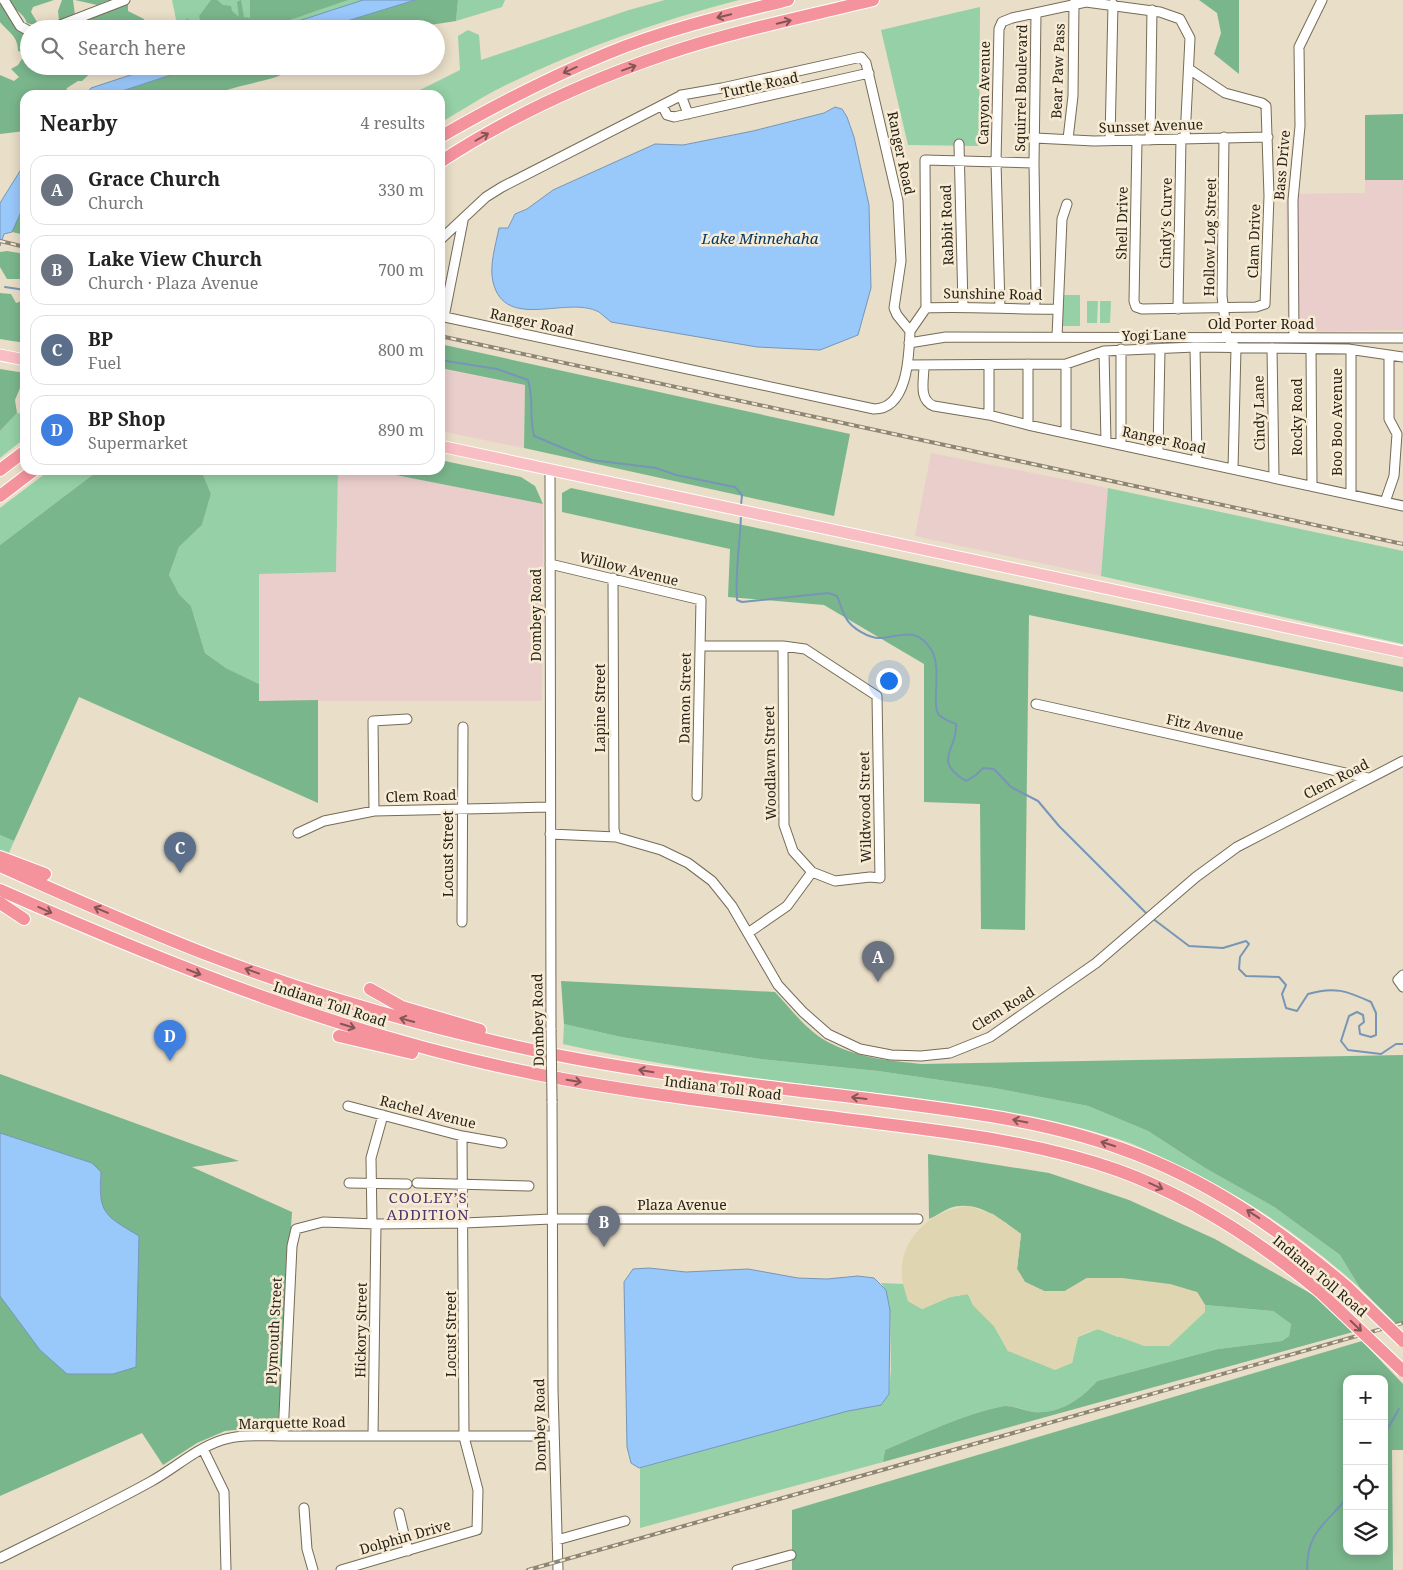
<!DOCTYPE html>
<meta charset="utf-8">
<style>
body{margin:0;font-family:"Noto Serif",serif;background:#f2f2f2;color:#222}
.controls{position:absolute;right:15px;bottom:15px;display:grid;overflow:hidden;border-radius:10px;box-shadow:0 2px 12px #0003}
.controls button{width:45px;height:45px;display:grid;place-items:center;padding:0;border:0;border-bottom:1px solid #e0e0e0;background:#fff;color:#222;font:25px sans-serif}
.you{position:absolute;left:888px;top:680px;width:18px;height:18px;margin:-12px;border:4px solid #fff;border-radius:50%;background:#1a73e8;box-shadow:0 0 0 8px #1a73e833}
.badge{display:grid;place-items:center;width:32px;height:32px;border-radius:50%;background:#0f766e;color:#fff;font-size:16px;font-weight:700}
.pin{position:absolute;translate:-50% -41px;filter:drop-shadow(0 1px 2px #0008)}
.pin::after{content:'';position:absolute;top:26px;width:18px;height:15px;background:inherit;clip-path:polygon(0 0,100% 0,50% 100%)}
.list{margin:0;padding:0;list-style:none}
h2{display:flex;justify-content:space-between;align-items:center;height:65px;margin:0;padding:0 20px;font-size:21px}
h2 small{font-size:16px;font-weight:400;color:#767676}
.list li{display:grid;grid-template-columns:32px 1fr auto;gap:15px;align-items:center;box-sizing:border-box;height:70px;margin:0 10px 10px;padding:0 10px;border:1px solid #e0e0e0;border-radius:15px}
.list b{display:block;font-size:19px;white-space:nowrap}
.list p{margin:0;font-size:16px;white-space:nowrap;color:#767676}
.list em{font-size:16px;font-style:normal;color:#767676}
.icon{flex:none;width:28px;height:28px;fill:none;stroke:currentColor;stroke-width:2;stroke-linecap:round;stroke-linejoin:round}
.map{position:relative;flex:none;width:1403px;height:1570px;overflow:hidden}
.search{position:absolute;background:#fff;box-shadow:0 2px 12px #0003;left:20px;top:20px;width:425px;height:55px;display:flex;align-items:center;gap:12px;box-sizing:border-box;padding:0 18px;border-radius:28px;color:#767676;font-size:19px}
.panel{position:absolute;background:#fff;box-shadow:0 2px 12px #0003;left:20px;top:90px;width:425px;height:385px;border-radius:15px}
.map>svg:first-child{display:block}
</style>
<div class="map">
<svg width="1403" height="1570" viewBox="0 0 1403 1570">
<rect width="100%" height="100%" fill="#e9dec7"/>
<path fill="#e9cecc" d="M1365,180H1403V330L1288,332L1286,194L1365,193Z
M440,369L525,385L524,448L440,431Z
M931,453L1108,488L1101,576L915,536Z
M338,470H370L543,504L542,701H259V574L336,572Z"/>
<path fill="#95d0a6" d="M172,0H396L309,29H178Z
M458,0H505L502,7L456,21Z
M665,0H739C655,22 573,51 496,90C477,100 459,112 440,123V95H410L460,70L458,36L468,30L479,35L481,60L629,10Z
M980,7L979,146L908,145L881,30Z
M1063,295H1080V326H1062Z
M1087,301H1098L1097,323H1087Z
M1100,301H1111L1110,323H1100Z
M17,413L25,414V438L0,458V431Z
M50,470H99L0,545V508Z
M201,470H338L336,572L259,574V684L226,668L205,653L191,606L179,594L169,575L179,547L202,525L211,494Z
M1108,488L1403,551V644L1101,576Z
M0,835L14,841L9,853L0,850Z
M564,1024L621,1037L760,1059L878,1071L994,1088L1088,1106L1148,1131L1205,1168L1274,1207L1340,1255L1360,1288C1303,1237 1243,1195 1173,1163C1159,1156 1145,1149 1130,1143C1038,1111 942,1101 845,1089C750,1078 657,1065 563,1044Z
M881,1283L904,1284L908,1301L922,1309L950,1297L968,1294L973,1305L994,1326L1008,1351L1072,1363L1078,1337L1098,1329L1118,1337L1205,1312V1305L1273,1311L1291,1324L1289,1336L1282,1341L1218,1349L1097,1381C1081,1399 1060,1414 1034,1412C1025,1411 1014,1405 1004,1406C963,1414 923,1434 885,1450L883,1462L640,1528V1468L848,1411L881,1405L889,1394L891,1369L890,1310L886,1290Z"/>
<path fill="#7ab68c" fill-rule="evenodd" d="M8,0H54L33,7L31,12L37,22L34,25L27,23C23,12 14,11 8,0Z
M62,0H73L75,15L59,20L58,11Z
M75,0H130L128,1V11L144,19L145,26L142,29H133L129,21L123,20L121,26L117,29H59L108,11L114,1H107L97,5Z
M211,0H217L223,5L231,6L232,11L239,17L237,2L241,0L244,17L250,18V0H348L275,25H258L253,29H190L186,18L202,27L199,16Z
M415,0H458L456,21L430,25L422,29H321Z
M1199,0H1239V74L1214,54L1221,33L1217,13Z
M0,4L4,6L13,23L22,21L21,30L29,35V55L18,51C18,36 9,33 0,22Z
M29,58V66H98L82,81H78L67,88L65,95H25V131L0,134V75L14,81L19,77L11,69L18,65L22,59Z
M198,66H306C294,68 285,74 273,78C253,84 233,86 214,95H110Z
M1403,114V180H1365V115Z
M21,211H25V235L12,232Z
M7,251L25,254V279H7L0,267V252Z
M0,293L11,294L16,303L25,300V343L0,339Z
M440,344L850,434L834,516L524,448L525,385L440,368Z
M0,369L25,373V376L15,400L17,413L0,431Z
M440,460L521,477L535,486L543,504L370,470H440Z
M99,470H201L211,494L202,525L179,547L169,575L179,594L191,606L205,653L226,668L259,684V701L318,700V803L79,697L14,841L0,835V545Z
M571,488L1403,667V692L1029,615L1025,930L981,929L980,804L924,802V664L824,605L728,597L730,549L562,512V493Z
M561,981L775,992C792,1010 809,1034 832,1044C859,1058 892,1061 922,1064L1403,1055V1323L1397,1325L1360,1288L1340,1255L1274,1207L1205,1168L1148,1131L1088,1106L994,1088L878,1071L760,1059L621,1037L564,1024Z
M0,1074L239,1161L192,1167L292,1212L278,1425L225,1431L197,1443L163,1465L142,1433L0,1496V1296L9,1306L110,1218L101,1204V1172L92,1163L0,1133Z
M928,1154L1049,1173L1129,1200L1215,1239L1315,1296L1353,1332L883,1462L885,1450C923,1434 963,1414 1004,1406C1013,1405 1025,1411 1034,1412C1060,1414 1081,1399 1097,1381L1218,1349L1282,1341L1289,1336L1291,1324L1273,1311L1205,1305L1197,1292L1087,1278L1065,1291H1044L1025,1282L1017,1269L1021,1234C1001,1219 976,1199 950,1208C943,1211 936,1216 929,1219Z
M1362,1341L1403,1384V1450H1392L1393,1570H792V1510ZM1347,1379H1384V1551H1347Z"/>
<path fill="#dfd6b1" d="M968,1206L993,1214L1021,1234L1017,1269L1025,1282L1044,1291H1065L1087,1278H1122L1170,1284L1197,1292L1205,1305V1312L1169,1346H1144L1098,1329L1078,1336L1072,1363L1055,1370L1008,1351L994,1326L973,1305L968,1294L950,1297L922,1309L908,1301C906,1294 903,1286 902,1278C898,1238 933,1209 968,1206Z"/>
<path fill="#99c8fa" stroke="#7796b7" d="M363,0H415L321,29H274Z
M158,66H198L110,95H85L91,88Z
M835,107L842,109L847,117L854,137L869,205L871,288L858,335L820,350L757,347L611,322C607,319 603,315 599,312C567,295 505,332 493,282C489,265 496,244 499,228H508L515,214L527,209L553,190L655,144L683,145L753,131L824,113Z
M25,163V203L12,232L4,234L0,246V203Z
M0,1133L92,1163L101,1172C98,1215 105,1215 139,1236L136,1367L113,1374H67L40,1350L0,1296Z
M649,1268L686,1272L748,1269L798,1278L827,1279L858,1276L874,1278L886,1290L890,1310L889,1394L881,1405L848,1411L639,1468L631,1463L627,1447L624,1282L633,1269Z"/>
<g fill="none" stroke-linecap="round" stroke-linejoin="round">
<path stroke="#7796b7" stroke-width="2" d="M5,287L25,290
M440,360L497,369L528,380C534,399 529,417 534,436L592,460L656,468L676,475L735,487L742,495L741,505
M741,515C740,544 735,571 737,600L742,602L828,593L837,596C840,603 842,611 846,618C851,628 870,639 881,638C903,636 917,626 932,651C942,669 931,706 939,715C943,719 951,722 956,724C958,750 931,760 966,781L976,775L983,768L994,769L1011,787L1038,801L1059,826L1148,915
M1152,918L1189,946L1223,948L1246,941L1249,944L1240,957L1239,969L1246,976L1279,977L1286,985L1282,994L1286,1008L1297,1011L1308,994C1334,986 1347,991 1371,1002L1376,1013V1035L1371,1037L1360,1034L1359,1026L1364,1022L1363,1015L1357,1012L1349,1016L1341,1041L1348,1050L1381,1054L1396,1044H1403
M1384,1435L1399,1409
M1307,1570C1307,1531 1325,1525 1347,1498"/>
<g stroke="#756b57" stroke-width="11">
<path id="minor" d="M4,0L20,26L29,31
M50,29L125,0
M681,95L688,114
M662,105L667,115L674,117L869,73
M1224,137L1222,296L1227,337L1236,348L1233,469
M1035,138L1094,141L1268,137
M1068,139L1073,96L1074,3
M1110,140L1113,4
M1137,140L1134,301L1136,307L1142,309L1256,307L1265,304L1269,196L1266,106L1262,103L1225,93L1189,69
M1150,140L1152,10
M959,144L963,306
M440,240L486,197L502,187L682,95L722,88L861,57L866,63L898,201L901,261L894,308L897,315L910,331C909,355 908,409 874,409L440,316
M1034,307L1036,298L1034,163L1036,13
M926,308L925,160L1034,163
M926,308C971,306 1015,310 1058,309
M1000,308L996,162L999,29L1002,22L1012,18L1086,2L1160,12L1180,19L1190,38L1185,138
M1178,309L1181,138
M444,317L463,221
M910,331L926,308
M1057,337L1062,219L1067,204
M1294,337L1293,200L1300,126L1299,47L1322,0
M909,343L946,337L1403,338
M1195,347L1197,461
M1272,348L1274,477
M1311,349L1312,485
M1351,350V494
M1104,351L1106,442
M1028,364V425
M908,365L1066,364L1104,351L1195,347L1348,349L1403,357
M924,366C924,380 918,400 934,406L989,415L1028,425L1403,506
M989,415V365
M1066,433V364
M1121,445V349
M1158,453L1160,349
M550,469L551,1030
M1385,502L1394,476L1397,434L1389,419V355
M550,564L701,600L697,796
M613,578L614,829L616,837
M700,646H783L805,649L877,696L880,878L870,877L835,881L812,872L793,851L784,825L783,646
M1036,704L1368,778
M374,811L373,721L407,719
M298,833L324,821L374,811L549,807
M550,834L616,837L661,850L688,863L712,881L732,906L778,985L803,1012L828,1034L860,1049L891,1055L921,1056L950,1053L990,1037L1096,963L1196,877L1237,847L1403,761
M462,922L463,727
M748,933L787,906L812,872
M1403,975L1398,980L1403,987
M552,1101L553,1389L558,1570
M348,1106L462,1136L502,1143
M349,1183L407,1184
M417,1183L529,1186
M372,1224L371,1158L383,1115
M283,1436L292,1246L296,1229L323,1222L376,1224L464,1223L551,1219H918
M373,1436L376,1224
M203,1449L224,1492L226,1570
M304,1508L307,1549L313,1570
M399,1513L408,1551
M557,1540L625,1521
M0,1558C50,1533 101,1509 150,1482C174,1469 195,1449 222,1440C241,1434 263,1436 283,1436H554
M341,1570L477,1530L478,1490L464,1437L462,1136
M737,1570L791,1555"/>
</g>
<g stroke="#fff" stroke-width="13">
<path id="major" d="M0,355L25,360
M440,446L1403,652"/>
</g>
<g stroke="#fff" stroke-width="14">
<path id="highway" d="M440,137C494,106 548,78 606,54C664,30 727,15 788,0
M440,162C510,116 587,81 666,54C734,31 804,17 873,0
M0,470L25,451
M0,496L34,470
M0,857L45,874
M0,866C70,897 140,929 211,956C310,994 411,1023 514,1046C633,1073 755,1085 876,1100C959,1111 1043,1120 1122,1149C1207,1179 1279,1229 1347,1287
M0,890C174,967 349,1037 536,1074C649,1096 763,1108 876,1123C958,1133 1039,1143 1117,1170C1192,1197 1259,1241 1320,1292
M0,903L24,919
M370,989L402,1007L480,1030
M339,1036L412,1053"/>
</g>
<use href="#minor" stroke="#fff" stroke-width="9"/>
<use href="#major" stroke="#f9bec4" stroke-width="11"/>
<use href="#highway" stroke="#f5939d" stroke-width="12"/>
<g stroke="#8d8575" stroke-width="4">
<path id="rail" d="M0,241L25,247
M440,336L1403,544
M528,1570L1403,1323"/>
</g>
<use href="#rail" stroke="#f7ebd4" stroke-width="2" stroke-dasharray="5.5" stroke-linecap="butt"/>
<g stroke="#756b57" stroke-width="11" stroke-linecap="butt">
<path id="minor-bridge" d="M551,1030L552,1101"/>
</g>
<g stroke="#fff" stroke-width="14" stroke-linecap="butt">
<path id="highway-bridge" d="M1347,1287L1403,1341
M1320,1292L1403,1371"/>
</g>
<use href="#minor-bridge" stroke="#fff" stroke-width="9"/>
<use href="#highway-bridge" stroke="#f5939d" stroke-width="12"/>
</g>
<defs><path id="oneway-shaft" d="M-6 0H5M1.5-3L5.5 0L1.5 3" fill="none" stroke-width="1.6" stroke-linecap="round" stroke-linejoin="round" transform="scale(1.25)"/></defs>
<g stroke="#845555">
<use href="#oneway-shaft" transform="translate(724 16) rotate(166)"/>
<use href="#oneway-shaft" transform="translate(784 22) rotate(-14)"/>
<use href="#oneway-shaft" transform="translate(629 68) rotate(-20)"/>
<use href="#oneway-shaft" transform="translate(570 70) rotate(156)"/>
<use href="#oneway-shaft" transform="translate(482 137) rotate(-30)"/>
<use href="#oneway-shaft" transform="translate(45 910) rotate(24)"/>
<use href="#oneway-shaft" transform="translate(101 910) rotate(-157)"/>
<use href="#oneway-shaft" transform="translate(252 971) rotate(-160)"/>
<use href="#oneway-shaft" transform="translate(194 972) rotate(21)"/>
<use href="#oneway-shaft" transform="translate(407 1020) rotate(-165)"/>
<use href="#oneway-shaft" transform="translate(348 1026) rotate(17)"/>
<use href="#oneway-shaft" transform="translate(646 1071) rotate(-171)"/>
<use href="#oneway-shaft" transform="translate(574 1081) rotate(10)"/>
<use href="#oneway-shaft" transform="translate(859 1098) rotate(-173)"/>
<use href="#oneway-shaft" transform="translate(1020 1121) rotate(-169)"/>
<use href="#oneway-shaft" transform="translate(1108 1144) rotate(-162)"/>
<use href="#oneway-shaft" transform="translate(1156 1186) rotate(24)"/>
<use href="#oneway-shaft" transform="translate(1253 1214) rotate(-147)"/>
<use href="#oneway-shaft" transform="translate(1356 1326) rotate(44)"/>
</g>
<g text-anchor="middle" stroke-width="5" stroke-linejoin="round" paint-order="stroke">
<g font-size="14" fill="#27231a" stroke="#f7ebd4">
<text transform="translate(1058 71) rotate(-88)" y="5">Bear Paw Pass</text>
<text transform="translate(760 85) rotate(-12)" y="5">Turtle Road</text>
<text transform="translate(1021 88) rotate(-89)" y="5">Squirrel Boulevard</text>
<text transform="translate(984 93) rotate(-89)" y="5">Canyon Avenue</text>
<text transform="translate(1151 126) rotate(-2)" y="5">Sunsset Avenue</text>
<text transform="translate(901 153) rotate(78)" y="5">Ranger Road</text>
<text transform="translate(1282 165) rotate(-85)" y="5">Bass Drive</text>
<text transform="translate(1122 223) rotate(-89)" y="5">Shell Drive</text>
<text transform="translate(1166 223) rotate(-89)" y="5">Cindy's Curve</text>
<text transform="translate(947 225) rotate(-92)" y="5">Rabbit Road</text>
<text transform="translate(1210 237) rotate(-89)" y="5">Hollow Log Street</text>
<text transform="translate(1254 241) rotate(-88)" y="5">Clam Drive</text>
<text transform="translate(993 294) rotate(1)" y="5">Sunshine Road</text>
<text transform="translate(532 322) rotate(12)" y="5">Ranger Road</text>
<text x="1261" y="329">Old Porter Road</text>
<text transform="translate(1154 335) rotate(-2)" y="5">Yogi Lane</text>
<text transform="translate(1259 413) rotate(-91)" y="5">Cindy Lane</text>
<text transform="translate(1297 417) rotate(-90)" y="5">Rocky Road</text>
<text transform="translate(1337 422) rotate(-90)" y="5">Boo Boo Avenue</text>
<text transform="translate(1164 440) rotate(12)" y="5">Ranger Road</text>
<text transform="translate(629 569) rotate(14)" y="5">Willow Avenue</text>
<text transform="translate(536 615) rotate(-90)" y="5">Dombey Road</text>
<text transform="translate(685 698) rotate(-89)" y="5">Damon Street</text>
<text transform="translate(600 708) rotate(-90)" y="5">Lapine Street</text>
<text transform="translate(1205 727) rotate(12)" y="5">Fitz Avenue</text>
<text transform="translate(770 763) rotate(-91)" y="5">Woodlawn Street</text>
<text transform="translate(1336 779) rotate(-27)" y="5">Clem Road</text>
<text transform="translate(421 796) rotate(-2)" y="5">Clem Road</text>
<text transform="translate(865 807) rotate(-91)" y="5">Wildwood Street</text>
<text transform="translate(448 854) rotate(-90)" y="5">Locust Street</text>
<text transform="translate(330 1004) rotate(18)" y="5">Indiana Toll Road</text>
<text transform="translate(1003 1009) rotate(-32)" y="5">Clem Road</text>
<text transform="translate(538 1020) rotate(-91)" y="5">Dombey Road</text>
<text transform="translate(723 1088) rotate(7)" y="5">Indiana Toll Road</text>
<text transform="translate(428 1112) rotate(14)" y="5">Rachel Avenue</text>
<text x="682" y="1210">Plaza Avenue</text>
<text transform="translate(1320 1276) rotate(40)" y="5">Indiana Toll Road</text>
<text transform="translate(361 1330) rotate(-89)" y="5">Hickory Street</text>
<text transform="translate(274 1331) rotate(-87)" y="5">Plymouth Street</text>
<text transform="translate(451 1334) rotate(-90)" y="5">Locust Street</text>
<text transform="translate(292 1423) rotate(-1)" y="5">Marquette Road</text>
<text transform="translate(540 1425) rotate(-91)" y="5">Dombey Road</text>
<text transform="translate(405 1537) rotate(-16)" y="5">Dolphin Drive</text>
</g>
<g font-size="15" font-style="italic" fill="#023864" stroke="#f7ebd4">
<text x="760" y="244">Lake Minnehaha</text>
</g>
<g font-size="15" letter-spacing="1" fill="#51346e" stroke="#f7ebd4">
<text x="428" y="1203">COOLEY’S<tspan x="428" dy="17">ADDITION</tspan></text>
</g>
</g>
</svg>
<div class="controls">
<button>+</button>
<button>−</button>
<button><svg class="icon" aria-label="locate" viewBox="0 0 24 24"><circle cx="12" cy="12" r="6"/><path d="M12 2v4M12 18v4M2 12h4M18 12h4"/></svg></button>
<button><svg class="icon" aria-label="layers" viewBox="0 0 24 24"><path d="M12 4l9 5-9 5-9-5zM3 14l9 5 9-5"/></svg></button>
</div>
<div class="you"></div>
<div class="pin badge" style="left:878px;top:982px;background:#6b7280">A</div>
<div class="pin badge" style="left:604px;top:1247px;background:#6b7280">B</div>
<div class="pin badge" style="left:180px;top:873px;background:#5c6f8a">C</div>
<div class="pin badge" style="left:170px;top:1061px;background:#3f7fe0">D</div>
<div class="search"><svg class="icon" aria-label="search" viewBox="0 0 24 24"><circle cx="10" cy="10" r="6"/><path d="M15 15l6 6"/></svg>Search here</div>
<section class="panel">
<h2>Nearby<small>4 results</small></h2>
<ul class="list">
<li><span class="badge" style="background:#6b7280">A</span><div><b>Grace Church</b><p>Church</p></div><em>330 m</em></li>
<li><span class="badge" style="background:#6b7280">B</span><div><b>Lake View Church</b><p>Church · Plaza Avenue</p></div><em>700 m</em></li>
<li><span class="badge" style="background:#5c6f8a">C</span><div><b>BP</b><p>Fuel</p></div><em>800 m</em></li>
<li><span class="badge" style="background:#3f7fe0">D</span><div><b>BP Shop</b><p>Supermarket</p></div><em>890 m</em></li>
</ul>
</section>
</div>
